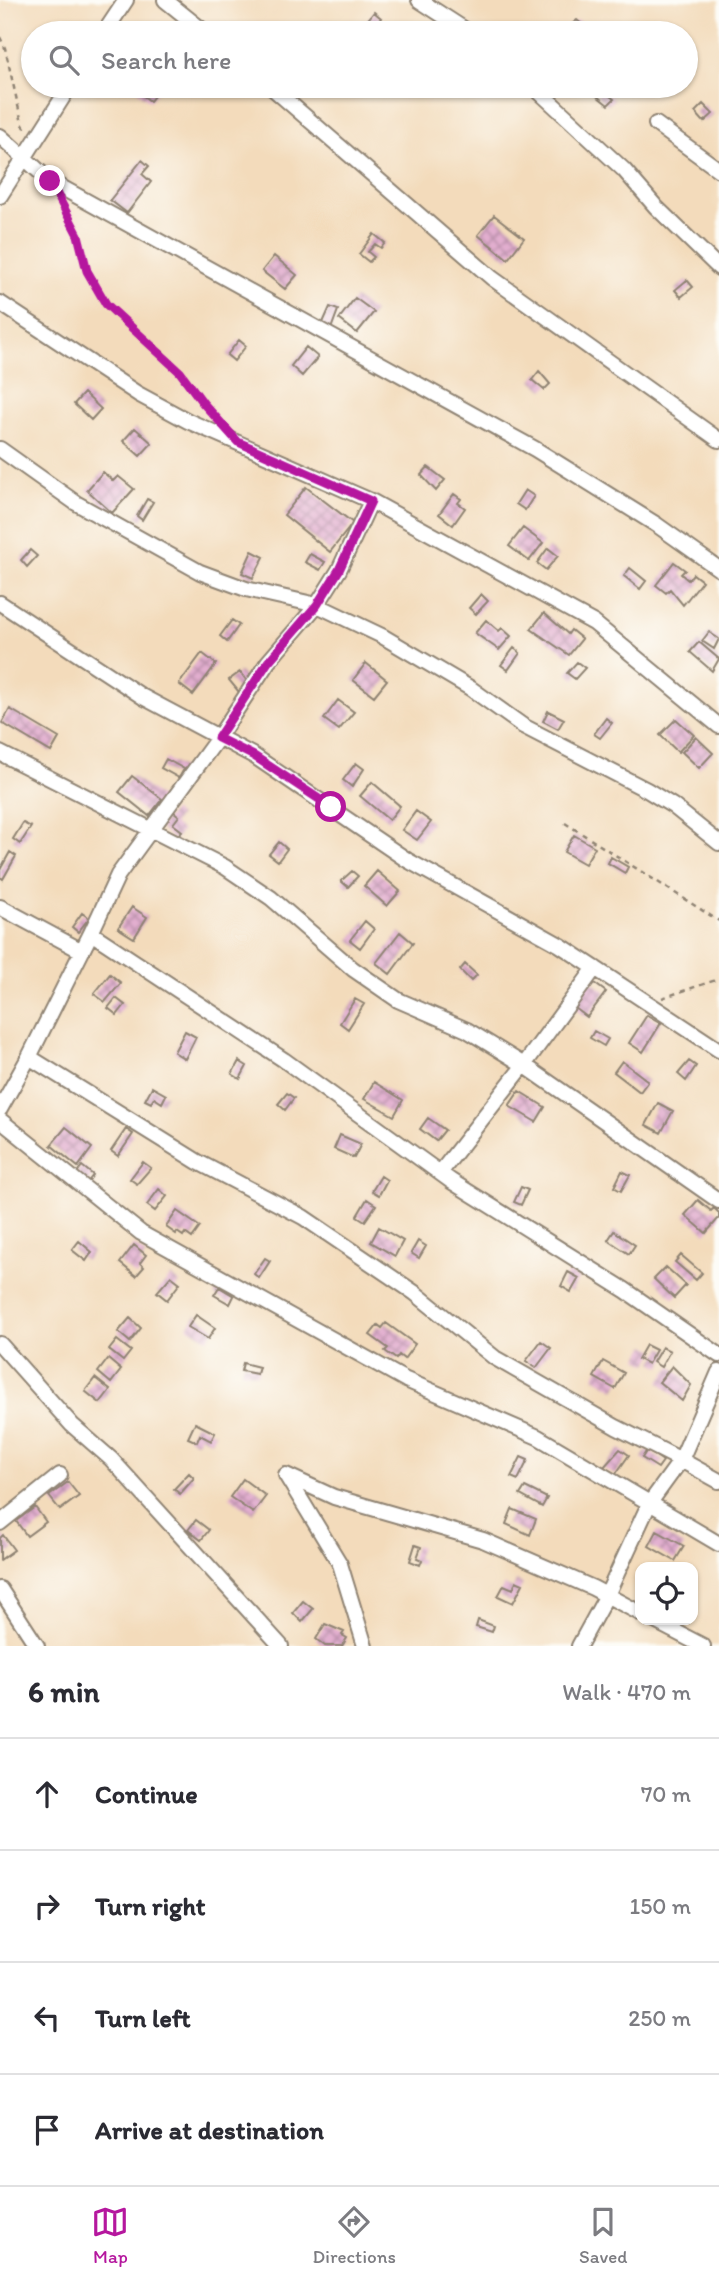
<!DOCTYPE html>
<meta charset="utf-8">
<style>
body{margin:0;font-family:Itim,sans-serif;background:#f7f7f7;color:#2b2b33}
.controls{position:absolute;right:21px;bottom:21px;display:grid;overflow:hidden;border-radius:14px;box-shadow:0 2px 5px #0004}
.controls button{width:63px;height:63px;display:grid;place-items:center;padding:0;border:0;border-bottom:2px solid #e1e1e2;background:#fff;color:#2b2b33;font:35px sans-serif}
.stop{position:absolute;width:21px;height:21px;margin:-16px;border:5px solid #b5179e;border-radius:50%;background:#fff}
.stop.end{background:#b5179e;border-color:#fff;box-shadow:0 2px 7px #0008}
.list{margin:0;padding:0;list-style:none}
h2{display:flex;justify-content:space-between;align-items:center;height:91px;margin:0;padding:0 28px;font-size:30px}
h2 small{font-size:23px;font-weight:400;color:#7c7c81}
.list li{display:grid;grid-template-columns:46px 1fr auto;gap:21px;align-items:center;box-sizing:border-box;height:112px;padding:0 28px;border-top:2px solid #e1e1e2}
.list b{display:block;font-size:26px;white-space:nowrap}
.list em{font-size:23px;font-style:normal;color:#7c7c81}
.icon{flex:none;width:38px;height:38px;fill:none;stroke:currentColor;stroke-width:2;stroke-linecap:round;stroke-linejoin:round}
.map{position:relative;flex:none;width:719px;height:1646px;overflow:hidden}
.search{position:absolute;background:#fff;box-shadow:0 2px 5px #0004;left:21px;right:21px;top:21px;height:77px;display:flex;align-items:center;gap:18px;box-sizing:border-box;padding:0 24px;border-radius:38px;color:#7c7c81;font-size:26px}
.sheet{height:539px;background:#fff}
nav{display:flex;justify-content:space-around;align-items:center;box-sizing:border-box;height:98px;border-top:2px solid #e1e1e2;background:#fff;font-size:19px;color:#7c7c81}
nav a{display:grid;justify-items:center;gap:4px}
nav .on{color:#b5179e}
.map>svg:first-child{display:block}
</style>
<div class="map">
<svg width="719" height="1646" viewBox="0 0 719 1646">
<defs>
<pattern id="building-cross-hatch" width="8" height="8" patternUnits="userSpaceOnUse" patternTransform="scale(1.75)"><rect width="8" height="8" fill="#e2aecf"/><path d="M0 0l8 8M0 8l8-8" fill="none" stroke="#b78ea8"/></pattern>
</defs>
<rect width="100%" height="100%" fill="#fdfcf7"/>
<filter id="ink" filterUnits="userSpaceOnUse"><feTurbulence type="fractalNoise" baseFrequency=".0143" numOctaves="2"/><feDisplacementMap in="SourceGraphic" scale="14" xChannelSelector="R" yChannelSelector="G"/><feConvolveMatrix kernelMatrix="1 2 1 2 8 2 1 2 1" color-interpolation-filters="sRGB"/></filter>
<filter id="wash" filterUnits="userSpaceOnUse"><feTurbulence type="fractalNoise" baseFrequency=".00686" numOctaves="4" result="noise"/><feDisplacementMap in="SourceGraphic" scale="28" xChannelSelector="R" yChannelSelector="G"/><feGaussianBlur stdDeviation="1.57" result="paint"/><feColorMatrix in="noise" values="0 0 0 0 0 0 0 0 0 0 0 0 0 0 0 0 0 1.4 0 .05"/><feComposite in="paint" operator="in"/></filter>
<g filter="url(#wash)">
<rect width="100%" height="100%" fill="#f3dbbb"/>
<g id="blocks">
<path fill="url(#building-cross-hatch)" d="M374,12L381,18L375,26L379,29L370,33L362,27Z
M577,20L583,25L577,33L563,31Z
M142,86H149L157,92L150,101L137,91Z
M602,90L614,99L608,105L597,96Z
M703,104L713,114L704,122L695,112Z
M142,160L149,166L142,174L151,182L127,213L110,200Z
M494,215L524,238L508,259L478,235Z
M374,234L385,243L381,248L375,244L368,252L374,257L369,262L359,254Z
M274,256L297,275L285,289L262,271Z
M687,280L693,287L681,297L675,290Z
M355,298L374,312L357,333L339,319Z
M330,307L338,310L331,329L322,325Z
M239,340L246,346L234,361L227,355Z
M306,347L318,357L302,376L291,366Z
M539,371L550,384L544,390L532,380Z
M84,393L101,409L91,420L74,404Z
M135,428L152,443L140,456L123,441Z
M428,467L445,480L436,491L421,475Z
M103,472L113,481L118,476L134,489L112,513L87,490Z
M306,487L353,523L330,552L284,515Z
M525,490L534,496L525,510L516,504Z
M454,494L461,499L458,503L465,508L453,525L439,514Z
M147,499L153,502L142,520L137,516Z
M523,528L543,543L529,561L509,546Z
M548,548L558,556L546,570L537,563Z
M30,550L37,556L27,567L21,560Z
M252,551L264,557L253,578L242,573Z
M310,554L325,562L320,570L305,562Z
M674,562L685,570L681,574L688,580L693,574L702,581L683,605L670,589L666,593L656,585Z
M630,568L646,581L640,589L624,576Z
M481,594L488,601L476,614L469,608Z
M544,613L568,634L571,630L582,639L569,655L531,629Z
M232,620L239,625L227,642L220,636Z
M486,620L499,631L502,628L511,636L499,650L475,633Z
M709,632L719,639L714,649L702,641Z
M699,642L719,659L712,671L690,652Z
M514,648L520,653L508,670L501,665Z
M202,653L216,664L193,695L179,684Z
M577,662L585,668L575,679L567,673Z
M366,663L387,680L374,696L353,680Z
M240,672L249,684L239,692L229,680Z
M338,700L354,712L339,730L324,719Z
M10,709L59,738L51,752L2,723Z
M548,711L564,719L558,729L543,721Z
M606,718L612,723L600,738L594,734Z
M676,719L694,735L678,752L660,735Z
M696,737L713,753L699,768L682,752Z
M166,759L184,769L179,778L161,768Z
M356,763L364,769L352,787L343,780Z
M132,776L162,799L149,816L119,792Z
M372,782L400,806L389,820L360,796Z
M173,811L179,816L173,824L182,831L174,840L159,828Z
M416,811L431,822L417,840L402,830Z
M23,823L31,827L20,844L13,839Z
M574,835L595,847L585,864L564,852Z
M279,842L287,849L278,861L269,854Z
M10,852L16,856L3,879L0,877V870Z
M611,857L628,867L625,873L608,863Z
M352,871L358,876L348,887L341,881Z
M377,871L400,891L387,906L364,886Z
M132,907L147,917L134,938L118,928Z
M82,913L89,918L78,932L72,927Z
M365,921L374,929L360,948L350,940Z
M400,932L413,943L390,974L376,963Z
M465,964L477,975L471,981L460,970Z
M110,974L121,983L105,1002L94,994Z
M590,980L606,992L587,1017L571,1005Z
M116,998L125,1005L117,1015L108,1008Z
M355,999L364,1004L348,1029L340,1023Z
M647,1015L661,1023L643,1052L629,1043Z
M185,1031L196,1037L185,1059L174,1052Z
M594,1031L608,1039L604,1046L590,1038Z
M239,1061L247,1066L240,1079L232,1074Z
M622,1061L648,1081L640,1092L614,1072Z
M689,1061L696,1066L686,1081L678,1074Z
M374,1082L403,1100L394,1116L364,1099Z
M152,1087L166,1095L162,1103L154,1098L151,1103L145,1100Z
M519,1091L545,1107L536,1122L509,1106Z
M287,1093L294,1098L285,1110L278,1104Z
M658,1103L673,1111L661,1133L646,1125Z
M428,1118L445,1130L436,1141L420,1129Z
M66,1127L92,1148L78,1167L51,1145Z
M126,1129L133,1134L118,1156L111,1151Z
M340,1135L361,1144L354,1158L334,1149Z
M143,1162L151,1168L137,1184L130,1179Z
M82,1166L93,1175L87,1183L76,1174Z
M622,1171L630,1175L621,1191L614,1187Z
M381,1176L387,1180L379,1195L372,1191Z
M521,1187L528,1190L521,1205L514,1202Z
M159,1189L167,1196L155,1211L147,1205Z
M367,1199L376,1205L365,1221L357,1216Z
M698,1200L711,1211L714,1208L719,1213V1218L706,1233L685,1215Z
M177,1211L200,1227L192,1238L185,1233L183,1236L177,1232L176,1234L166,1227Z
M379,1227L403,1241L395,1256L371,1242Z
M614,1231L635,1245L629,1254L608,1240Z
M79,1241L92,1252L86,1261L72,1250Z
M418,1241L426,1246L419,1258L411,1253Z
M134,1245L146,1255L140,1263L144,1267L136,1276L120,1263Z
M681,1255L702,1273L696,1280L675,1262Z
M265,1258L270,1261L259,1278L254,1274Z
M666,1267L686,1285L674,1298L654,1279Z
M568,1272L579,1278L571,1292L561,1286Z
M171,1276L180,1283L167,1300L157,1292Z
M219,1287L234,1296L230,1304L214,1295Z
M196,1315L215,1328L208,1339L188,1327Z
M130,1318L141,1328L130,1342L118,1332Z
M386,1323L415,1344L404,1359L399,1355L396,1359L385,1351L388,1348L370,1335L378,1325L382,1328Z
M117,1340L131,1351L123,1361L109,1350Z
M541,1341L551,1348L536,1368L526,1361Z
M646,1345L656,1350L648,1364L638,1359Z
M662,1347L670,1351L661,1367L653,1362Z
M108,1359L121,1370L111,1383L98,1372Z
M603,1361L624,1373L615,1389L594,1377Z
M243,1363L259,1367L257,1374L241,1371Z
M672,1366L691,1385L682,1401L659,1382Z
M95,1378L110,1390L100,1403L85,1391Z
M195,1423L215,1433L211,1441L200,1435L197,1442L188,1438Z
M620,1449L629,1455L615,1475L603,1468Z
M647,1450L663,1461L658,1468L642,1458Z
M521,1457L528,1460L518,1480L511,1477Z
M189,1473L194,1478L180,1494L174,1489Z
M243,1479L266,1496L253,1513L230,1497Z
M68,1482L79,1496L60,1510L49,1496Z
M525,1487L547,1498L542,1507L520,1495Z
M35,1507L46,1522L27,1536L16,1521Z
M512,1509L536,1519L530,1535L506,1524Z
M196,1520L209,1530L201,1540L188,1530Z
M657,1531L684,1546L675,1561L649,1546Z
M3,1535L14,1550L0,1560V1538Z
M415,1545L421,1547L417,1558L422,1560L420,1565L410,1561Z
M516,1581L523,1584L513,1603L498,1596L504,1585L513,1589Z
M303,1601L313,1609L302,1622L293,1613Z
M478,1620L494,1626L492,1632L476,1627Z
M325,1624L344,1632L342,1635L347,1638L342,1646H325L316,1639Z"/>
</g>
</g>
<g filter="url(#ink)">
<use href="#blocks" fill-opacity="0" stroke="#8f8373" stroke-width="2"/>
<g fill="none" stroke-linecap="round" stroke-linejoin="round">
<g stroke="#8f8373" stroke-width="18">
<path id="minor" d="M165,0L206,33
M419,0L470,33
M104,33L126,0
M270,86L492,278L719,440
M533,86L624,170L656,207L719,268
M656,124L719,170
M0,136L50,181L535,449L657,525L719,569
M0,196L70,86
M0,303L138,394L188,421L371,501
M0,449L76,503L200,572L246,589L317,605L382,636L470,688L523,726L647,790L673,806L719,843
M0,603L143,697L254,756L407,860L560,945L719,1050
M0,753L225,867L271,898L353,969L398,1000L467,1030L524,1065L595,968
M0,907L80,950
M91,933L118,875L218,738L268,662L317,605L339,570L371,501L594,623L719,726
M0,1109L29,1057
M0,1120L141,1233L406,1380L538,1437L719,1544
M440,1173L524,1065L719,1201
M0,1344L72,1425L111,1459L281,1646
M719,1372L681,1460L719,1481
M0,1523L60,1475
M0,1589L37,1646
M653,1620L703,1646
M365,1646L340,1564L286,1475L334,1497L483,1540L593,1588L640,1613
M579,1646L607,1595L649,1504L681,1460L616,1427L495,1358L415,1293L303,1217L198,1162L29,1057L91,933L284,1060L451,1181L625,1290L719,1355"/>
</g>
<path stroke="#8f8373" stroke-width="2.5" stroke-dasharray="5 5" stroke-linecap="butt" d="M0,37L5,48L22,123L27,131
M64,205L77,235L87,271L106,304L163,353L218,420
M565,823L719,921
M662,998L719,979"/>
<use href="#minor" stroke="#fff" stroke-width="14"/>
</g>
</g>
<g fill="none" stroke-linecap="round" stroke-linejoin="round" filter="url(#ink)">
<path stroke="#b5179e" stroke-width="9" d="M50,181L78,235L87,271L106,304L180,372L203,403L238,442L371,501L339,570L317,605L268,662L218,738L254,756L331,807"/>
</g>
</svg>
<div class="controls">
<button><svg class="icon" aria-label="locate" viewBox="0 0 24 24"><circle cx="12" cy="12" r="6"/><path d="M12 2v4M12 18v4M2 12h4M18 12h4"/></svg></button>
</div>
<div class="stop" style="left:331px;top:807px"></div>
<div class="stop end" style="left:50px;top:181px"></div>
<div class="search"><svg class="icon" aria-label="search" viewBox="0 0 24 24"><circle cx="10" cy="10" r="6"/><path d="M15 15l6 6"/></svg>Search here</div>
</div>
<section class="sheet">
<h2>6 min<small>Walk · 470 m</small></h2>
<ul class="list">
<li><svg class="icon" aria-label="ahead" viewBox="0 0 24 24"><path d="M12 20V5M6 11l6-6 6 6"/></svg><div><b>Continue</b></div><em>70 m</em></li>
<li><svg class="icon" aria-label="right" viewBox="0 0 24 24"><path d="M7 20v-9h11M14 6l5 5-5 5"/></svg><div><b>Turn right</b></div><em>150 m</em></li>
<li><svg class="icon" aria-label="left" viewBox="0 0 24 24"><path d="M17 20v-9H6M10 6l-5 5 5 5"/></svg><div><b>Turn left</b></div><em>250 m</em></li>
<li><svg class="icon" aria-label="arrive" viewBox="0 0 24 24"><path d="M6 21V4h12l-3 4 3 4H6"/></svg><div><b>Arrive at destination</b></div></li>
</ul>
</section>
<nav>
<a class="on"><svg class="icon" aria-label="map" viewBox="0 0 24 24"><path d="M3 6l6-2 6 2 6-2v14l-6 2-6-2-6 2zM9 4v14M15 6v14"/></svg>Map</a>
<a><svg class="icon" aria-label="directions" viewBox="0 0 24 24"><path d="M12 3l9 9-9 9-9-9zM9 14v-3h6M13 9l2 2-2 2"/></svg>Directions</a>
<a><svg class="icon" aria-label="saved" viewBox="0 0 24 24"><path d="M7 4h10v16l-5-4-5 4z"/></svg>Saved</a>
</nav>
